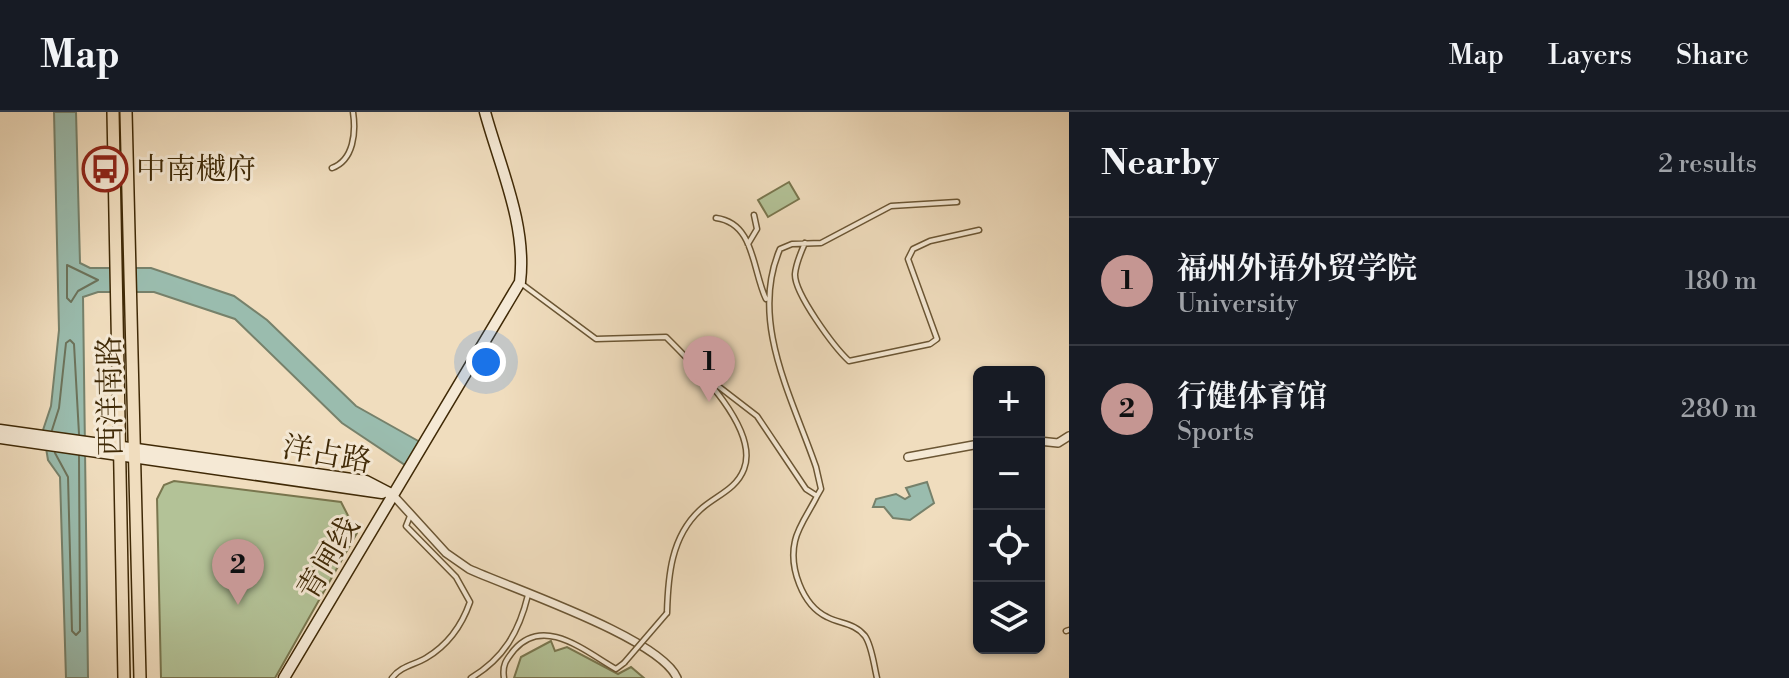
<!DOCTYPE html>
<meta charset="utf-8">
<style>
body{margin:0;font-family:"Libre Bodoni","Noto Serif SC",serif;background:#242831;color:#f1f3f6}
.controls{position:absolute;right:24px;bottom:24px;display:grid;overflow:hidden;border-radius:12px;box-shadow:0 2px 6px #0004}
.controls button{width:72px;height:72px;display:grid;place-items:center;padding:0;border:0;border-bottom:2px solid #363941;background:#171b24;color:#f1f3f6;font:40px sans-serif}
.you{position:absolute;left:486px;top:250px;width:28px;height:28px;margin:-20px;border:6px solid #fff;border-radius:50%;background:#1a73e8;box-shadow:0 0 0 12px #1a73e833}
.badge{display:grid;place-items:center;width:52px;height:52px;border-radius:50%;background:#c59692;color:#111;font-size:26px;font-weight:700}
.pin{position:absolute;translate:-50% -66px;filter:drop-shadow(0 2px 4px #0008)}
.pin::after{content:'';position:absolute;top:42px;width:28px;height:24px;background:inherit;clip-path:polygon(0 0,100% 0,50% 100%)}
.list{margin:0;padding:0;list-style:none}
h2{display:flex;justify-content:space-between;align-items:center;height:104px;margin:0;padding:0 32px;font-size:34px}
h2 small{font-size:26px;font-weight:400;color:#9ea1a6}
.list li{display:grid;grid-template-columns:52px 1fr auto;gap:24px;align-items:center;box-sizing:border-box;height:128px;padding:0 32px;border-top:2px solid #363941}
.list b{display:block;font-size:30px;white-space:nowrap}
.list p{margin:0;font-size:26px;white-space:nowrap;color:#9ea1a6}
.list em{font-size:26px;font-style:normal;color:#9ea1a6}
.icon{flex:none;width:44px;height:44px;fill:none;stroke:currentColor;stroke-width:2;stroke-linecap:round;stroke-linejoin:round}
.map{position:relative;flex:none;width:1069px;height:566px;overflow:hidden}
header{display:flex;align-items:center;gap:48px;box-sizing:border-box;height:112px;padding:0 40px;background:#171b24;border-bottom:2px solid #363941}
header strong{font-size:38px}
nav{display:flex;gap:44px;margin-inline-start:auto;font-size:28px}
main{display:flex}
aside{flex:1;background:#171b24}
.map>svg:first-child{display:block}
</style>
<header>
<strong>Map</strong>
<nav><a>Map</a><a>Layers</a><a>Share</a></nav>
</header>
<main>
<div class="map">
<svg width="1069" height="566" viewBox="0 0 1069 566">
<rect width="100%" height="100%" fill="#f0ddbe"/>
<filter id="stains"><feTurbulence type="fractalNoise" baseFrequency=".0025" numOctaves="4"/><feColorMatrix values="0 0 0 0 .2 0 0 0 0 .09 0 0 0 0 .02 0 0 0 .5 -.17"/></filter>
<radialGradient id="worn" r=".72"><stop offset=".6" stop-color="#630" stop-opacity="0"/><stop offset="1" stop-color="#630" stop-opacity=".3"/></radialGradient>
<path fill="#b3c297" stroke="#79764e" stroke-width="2" d="M789,70L799,87L768,105L758,88Z
M174,369L341,390L357,421L275,566H161L157,387L164,373Z
M551,529L555,539L567,535L618,562L631,555L644,566H514L521,545Z"/>
<path fill="#9abcae" stroke="#76816b" stroke-width="2" d="M54,0H76L80,151L90,156H151L234,184L267,208L356,294L420,330L405,353L342,311L235,207L154,180H98L83,185L88,566H66L60,365L48,348L43,318L51,294L59,218Z
M927,370L934,391L910,408L893,406L884,395H873L876,387L896,382L905,387L910,384L906,376Z"/>
<g fill="none" stroke-linecap="round" stroke-linejoin="round">
<path stroke="#6c725a" stroke-width="2" d="M67,153L98,168L78,179L71,190L67,186Z
M52,318L59,296L66,231L70,228L74,232L79,322
M55,341L68,365L72,519L76,523L80,519L79,344"/>
<g stroke="#6b5634" stroke-width="7">
<path id="lane" d="M332,56C354,48 356,20 353,0
M716,106C755,111 752,158 766,187
M805,131C801,140 796,151 795,162C794,181 834,235 849,249L930,232L937,227L908,147L913,137L930,129L979,118
M748,132L757,117L754,103
M522,172L596,227L666,225C692,251 760,316 744,357C736,378 715,384 700,398C671,425 668,464 667,501
M709,267L757,304L806,377L817,384L821,377L816,355C792,285 749,209 780,137L792,132L821,131L891,94L957,90
M817,384C811,397 798,414 795,429C789,455 802,493 827,505C840,512 855,511 865,524C872,534 874,554 877,566
M1066,519L1069,518
M392,566C401,554 414,553 426,546C448,533 462,513 470,490L456,465L406,414L410,404
M471,566C504,546 519,520 528,483
M504,566C502,553 506,548 514,538C544,503 586,540 616,557L624,551"/>
</g>
<g stroke="#6b5634" stroke-width="10">
<path id="street" d="M1039,329L1058,331L1069,324
M908,345L979,332
M393,383L446,441L469,457C513,477 660,526 677,566"/>
</g>
<g stroke="#3f2906" stroke-width="13">
<path id="secondary" d="M0,318L366,369L393,383
M0,326L382,381
M284,566L520,170C527,113 500,55 485,0"/>
</g>
<g stroke="#3f2906" stroke-width="14">
<path id="primary" d="M113,0L124,566
M126,0L140,566"/>
</g>
<use href="#lane" stroke="#f5e9d5" stroke-width="4"/>
<use href="#street" stroke="#f5e9d5" stroke-width="7"/>
<use href="#secondary" stroke="#f5e9d5" stroke-width="10"/>
<use href="#primary" stroke="#f0ddbe" stroke-width="11"/>
<g stroke="#6b5634" stroke-width="7" stroke-linecap="butt">
<path id="lane-bridge" d="M624,551L667,501"/>
</g>
<use href="#lane-bridge" stroke="#f5e9d5" stroke-width="4"/>
</g>
<defs>
<g id="bus-ring" transform="scale(2.3)"><circle r="9.5" fill="#f5e9d5" stroke="#8f2418" stroke-width="1.5"/><path d="M-5-6H5V4H4V6H2V4H-2V6H-4V4H-5ZM-3.5-4V0h7V-4ZM-3.5 1.2v1.5H-2V1.2ZM2 1.2v1.5H3.5V1.2Z" fill="#8f2418"/></g>
</defs>
<g fill-rule="evenodd">
<use href="#bus-ring" x="105" y="57"/>
</g>
<g text-anchor="middle" stroke-width="6" stroke-linejoin="round" paint-order="stroke">
<g font-size="30" fill="#3f2906" stroke="#f5e9d5" text-anchor="start">
<text x="136" y="67">中南樾府</text>
</g>
<g font-size="30" fill="#3f2906" stroke="#f5e9d5">
<text transform="translate(110 284) rotate(-91)" y="10">西洋南路</text>
<text transform="translate(327 342) rotate(10)" y="10">洋占路</text>
<text transform="translate(328 446) rotate(-59)" y="10">青闸线</text>
</g>
</g>
<rect width="100%" height="100%" filter="url(#stains)"/>
<rect width="100%" height="100%" fill="url(#worn)"/>
</svg>
<div class="controls">
<button>+</button>
<button>−</button>
<button><svg class="icon" aria-label="locate" viewBox="0 0 24 24"><circle cx="12" cy="12" r="6"/><path d="M12 2v4M12 18v4M2 12h4M18 12h4"/></svg></button>
<button><svg class="icon" aria-label="layers" viewBox="0 0 24 24"><path d="M12 4l9 5-9 5-9-5zM3 14l9 5 9-5"/></svg></button>
</div>
<div class="you"></div>
<div class="pin badge" style="left:709px;top:290px">1</div>
<div class="pin badge" style="left:238px;top:493px">2</div>
</div>
<aside>
<h2>Nearby<small>2 results</small></h2>
<ul class="list">
<li><span class="badge">1</span><div><b>福州外语外贸学院</b><p>University</p></div><em>180 m</em></li>
<li><span class="badge">2</span><div><b>行健体育馆</b><p>Sports</p></div><em>280 m</em></li>
</ul>
</aside>
</main>
